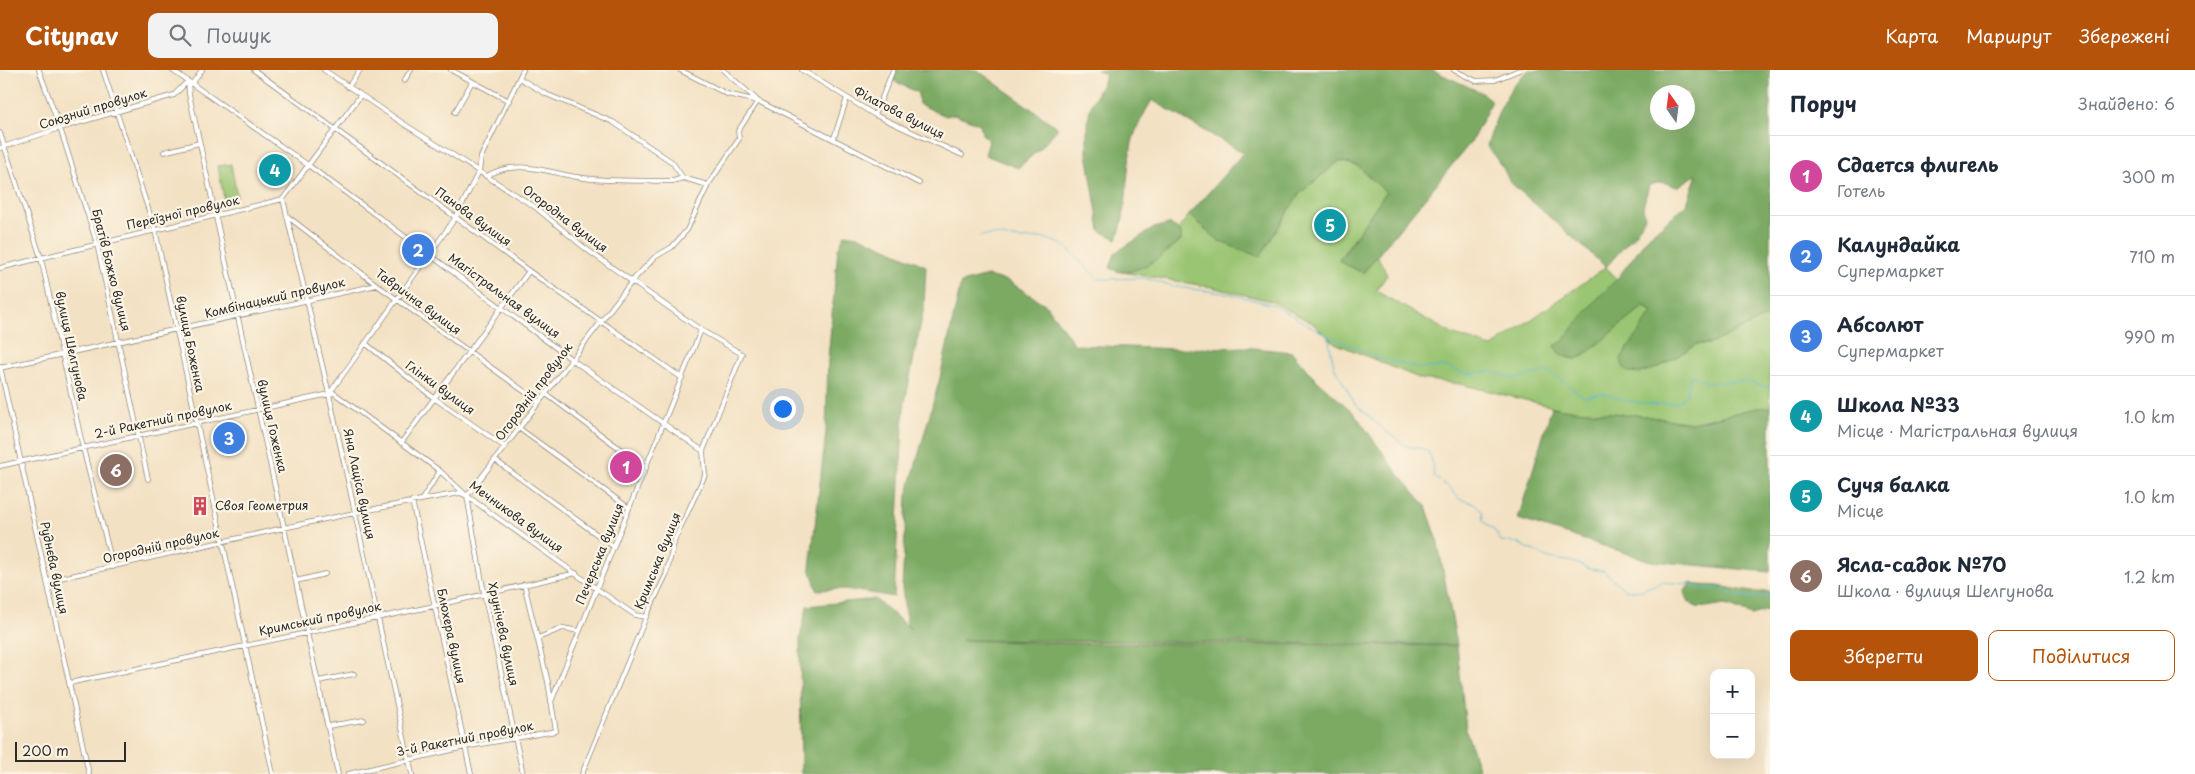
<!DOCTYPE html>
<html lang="uk">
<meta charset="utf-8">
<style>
body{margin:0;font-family:"Playpen Sans",sans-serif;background:#f2f2f3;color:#1f2937}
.controls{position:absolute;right:15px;bottom:15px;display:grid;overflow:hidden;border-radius:10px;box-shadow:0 5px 20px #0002}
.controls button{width:45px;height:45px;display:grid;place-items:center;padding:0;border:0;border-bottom:1px solid #e0e1e3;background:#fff;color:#1f2937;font:25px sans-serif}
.compass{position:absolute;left:1650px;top:15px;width:45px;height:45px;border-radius:50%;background:#fff;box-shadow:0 5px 20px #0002;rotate:346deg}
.scale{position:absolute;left:15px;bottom:12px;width:111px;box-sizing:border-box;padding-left:5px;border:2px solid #2b2b2b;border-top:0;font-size:14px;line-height:18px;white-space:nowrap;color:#2b2b2b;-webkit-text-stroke:4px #fcf5e5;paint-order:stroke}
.you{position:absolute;left:782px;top:338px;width:18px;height:18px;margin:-12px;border:4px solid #fff;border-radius:50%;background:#1a73e8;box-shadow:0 0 0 8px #1a73e833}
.badge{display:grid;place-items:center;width:32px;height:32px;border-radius:50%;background:#b45309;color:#fff;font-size:16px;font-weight:700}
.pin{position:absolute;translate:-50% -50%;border:2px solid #fff;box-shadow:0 1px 5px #0006}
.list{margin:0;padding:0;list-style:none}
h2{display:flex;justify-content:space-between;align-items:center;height:65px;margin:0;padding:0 20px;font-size:21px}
h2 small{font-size:16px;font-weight:400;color:#747a83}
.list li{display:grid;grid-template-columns:32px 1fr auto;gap:15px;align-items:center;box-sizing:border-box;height:80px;padding:0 20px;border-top:1px solid #e0e1e3}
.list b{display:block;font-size:19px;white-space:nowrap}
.list p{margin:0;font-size:16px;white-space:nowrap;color:#747a83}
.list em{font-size:16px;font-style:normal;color:#747a83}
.actions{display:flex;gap:10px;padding:15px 20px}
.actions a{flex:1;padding:11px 0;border:1px solid #b45309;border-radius:10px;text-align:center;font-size:18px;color:#b45309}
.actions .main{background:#b45309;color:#fff}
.icon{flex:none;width:28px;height:28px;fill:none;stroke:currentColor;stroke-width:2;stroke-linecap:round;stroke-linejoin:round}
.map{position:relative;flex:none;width:1770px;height:704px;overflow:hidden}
header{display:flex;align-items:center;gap:30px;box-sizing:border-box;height:70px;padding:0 25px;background:#b45309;color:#fff}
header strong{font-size:24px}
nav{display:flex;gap:28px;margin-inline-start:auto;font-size:18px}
.search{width:350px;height:45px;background:#f2f2f3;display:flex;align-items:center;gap:12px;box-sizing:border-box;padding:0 18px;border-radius:10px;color:#747a83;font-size:19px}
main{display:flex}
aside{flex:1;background:#fff}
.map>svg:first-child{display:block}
</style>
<header>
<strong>Citynav</strong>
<div class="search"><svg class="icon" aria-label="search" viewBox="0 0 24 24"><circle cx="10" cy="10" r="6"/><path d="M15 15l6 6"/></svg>Пошук</div>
<nav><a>Карта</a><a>Маршрут</a><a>Збережені</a></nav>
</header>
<main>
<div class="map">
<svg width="1770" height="704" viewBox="0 0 1770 704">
<rect width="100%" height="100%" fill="#fcf5e5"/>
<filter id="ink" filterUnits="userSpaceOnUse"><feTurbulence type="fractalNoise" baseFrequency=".02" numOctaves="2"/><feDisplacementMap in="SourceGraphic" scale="10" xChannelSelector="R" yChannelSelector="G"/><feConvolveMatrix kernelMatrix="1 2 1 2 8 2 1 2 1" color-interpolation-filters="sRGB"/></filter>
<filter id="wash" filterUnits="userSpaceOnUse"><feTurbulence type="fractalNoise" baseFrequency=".0096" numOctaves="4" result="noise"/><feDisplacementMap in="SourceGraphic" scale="20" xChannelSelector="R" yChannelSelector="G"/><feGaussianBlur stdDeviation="1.12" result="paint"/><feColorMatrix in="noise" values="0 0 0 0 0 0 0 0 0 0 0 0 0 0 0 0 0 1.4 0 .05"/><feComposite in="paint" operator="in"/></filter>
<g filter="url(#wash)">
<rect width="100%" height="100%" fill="#f3e1c3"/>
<path fill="#9ac572" stroke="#62784e" d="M1339,91L1358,96L1386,122L1339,190L1363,203L1377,185L1387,205L1376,221L1454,265L1492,277L1606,197L1617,209L1595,231L1562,272L1567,288L1576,289L1583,286L1644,236L1653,242L1621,289L1661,296L1697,274H1710L1770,245V337L1757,338L1692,353L1637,345L1562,339L1460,314L1421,309L1335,273L1312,253L1271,231L1211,217L1122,202C1152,194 1161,186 1181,164L1179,158L1189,145L1221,172L1260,186L1299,124Z
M231,94L237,126L224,129L218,96Z"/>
<path fill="#7baa64" stroke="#536a48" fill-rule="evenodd" d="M896,0H977L1058,58L1041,78L1018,98L985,85L989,71L982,64L980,54L954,44L946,46L919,34L918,23L892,10Z
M1097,0H1432L1482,23L1492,31L1471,72L1363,203L1339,191L1386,122L1358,96L1339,91L1299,124L1260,187L1221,172L1189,145L1243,83L1152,30C1145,42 1135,59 1132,73C1125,104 1129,139 1117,169L1100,161L1087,83V59L1090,38L1106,5Z
M1529,0H1770V245L1710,274H1697L1661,296L1641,303L1628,302L1623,296L1621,289L1652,242L1644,236L1583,286L1576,289L1560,284L1554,276L1562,272L1595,231L1617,209L1648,167L1687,134L1697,104L1677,117L1662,112L1649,115L1643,137L1645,147L1636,163L1606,197L1510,112L1503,98L1487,76C1496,48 1505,18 1529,0ZM1658,22H1688V52H1658Z
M1169,154C1178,158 1182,160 1181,170C1169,182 1139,204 1121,202C1118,202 1113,199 1110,198L1115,183L1154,158Z
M845,164L862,167L926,196L924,237L904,337L894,527L845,519L817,520L810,498L826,362L828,289L838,179Z
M987,206L1008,211L1046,235L1075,275L1177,279L1244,277L1292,282L1312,306L1354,343L1396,401L1426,436L1437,468L1457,575L962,570L1064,573L1457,576L1466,660L1480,704H801L800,568L807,536L875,529L912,560L907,555L902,518L907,426L940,308L961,213Z
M1552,337L1562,339L1637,345L1692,353L1757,338L1770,337V502L1651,491L1518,449Z
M1690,513C1700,516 1708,515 1718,516C1736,518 1752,525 1770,521V539L1752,545C1744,543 1737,538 1729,536C1710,531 1695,549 1684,523Z"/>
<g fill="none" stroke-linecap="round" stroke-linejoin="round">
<path stroke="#56b6d4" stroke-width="1" d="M980,166L995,165L1020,169L1044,168L1064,175L1098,209L1144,208L1176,217L1231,224L1274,235L1328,266L1380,288L1418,298L1448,297L1467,304L1490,301L1514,309L1547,301L1585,327L1602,323L1624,330L1655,335L1679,332L1687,323L1691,305L1708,313L1745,311L1770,318
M1328,267L1334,296L1355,334L1383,359L1406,376L1427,380L1432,390L1434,407L1450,418L1459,429L1474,433L1482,441L1483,451L1495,461L1501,471L1517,473L1549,488L1573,492L1589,499L1604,501L1625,520L1640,521L1662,512L1688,514L1703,520L1718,518L1734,525L1752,528L1770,525"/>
</g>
</g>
<g filter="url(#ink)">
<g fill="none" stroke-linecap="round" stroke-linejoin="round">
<g stroke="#8f8677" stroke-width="5.5">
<path id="minor" d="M39,0L60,58L97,174L148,409
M103,0L155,160L273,704
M172,0L308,95L571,289L703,381
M254,0L529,201L682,308
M324,0L404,54L535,137L586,179L701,260L742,284L703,381L705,405L675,469L666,505L646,547L582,704
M451,0L509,31
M680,0L727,24L758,31L919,113
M723,0L756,29
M802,0L875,45L962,85
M1454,0L1476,11L1495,10L1519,0
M519,8L546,24L613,52L672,92L683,108
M188,11L189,24L338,704
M404,11L411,0
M192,14L202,0
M348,17L360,0
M455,42L472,12
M875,45L893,0
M0,63L41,188L83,378L113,497
M834,68L847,28
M0,78L60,58L174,25L188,11
M164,82L199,73
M487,106C520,87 549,104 584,108C613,112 643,110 673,111L683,108L708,115
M283,129L329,324L412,704
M283,129L360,26
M287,146L377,215L539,332
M0,198L283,129
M365,273L434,328L505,377
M0,296L89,704
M0,298L377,215
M329,324L456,147L479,101L481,87L523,0
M546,324L646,398
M520,359L629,438
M401,373L529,201
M495,390L614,477
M0,396L334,323L440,401L467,426L597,519L635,545L646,547
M467,426L484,523L523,704
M422,429L440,401
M412,431L471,704
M47,511C185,481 321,447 460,423L467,426L633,210L655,187L672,177L687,160L708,115L739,69L738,61L758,31
M296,511L325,504
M538,568L563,558L579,561
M318,611L354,604
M69,613L434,536L576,503
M551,632L701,260
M328,656L364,650
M348,704L465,677L556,661L548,612L524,514"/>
</g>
<use href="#minor" stroke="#fff" stroke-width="4"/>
</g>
</g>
<defs>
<g id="building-bare" transform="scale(1.5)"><path d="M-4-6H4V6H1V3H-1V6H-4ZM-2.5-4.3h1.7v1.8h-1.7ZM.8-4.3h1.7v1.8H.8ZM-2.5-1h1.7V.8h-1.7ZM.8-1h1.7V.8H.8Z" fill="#d1495b" stroke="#fcf5e5" stroke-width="2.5" paint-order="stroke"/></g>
</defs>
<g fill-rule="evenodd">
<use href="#building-bare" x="200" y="436"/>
</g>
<g text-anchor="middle" stroke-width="4.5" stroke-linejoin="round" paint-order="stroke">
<g font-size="12" fill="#2b2b2b" stroke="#fcf5e5">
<text transform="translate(93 39) rotate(-17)" y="4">Союзний провулок</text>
<text transform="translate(899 43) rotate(27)" y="4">Філатова вулиця</text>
<text transform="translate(183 143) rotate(-13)" y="4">Переїзної провулок</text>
<text transform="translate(473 147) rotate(36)" y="4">Панова вулиця</text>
<text transform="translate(565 149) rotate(37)" y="4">Огородна вулиця</text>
<text transform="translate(111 200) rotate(76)" y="4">Братів Божко вулиця</text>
<text transform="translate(504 226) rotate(36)" y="4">Магістральная вулиця</text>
<text transform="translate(275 228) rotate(-13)" y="4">Комбінацький провулок</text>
<text transform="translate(418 232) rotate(36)" y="4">Таврична вулиця</text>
<text transform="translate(190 274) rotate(78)" y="4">вулиця Боженка</text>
<text transform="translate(71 276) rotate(78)" y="4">вулиця Шелгунова</text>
<text transform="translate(440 318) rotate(36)" y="4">Глінки вулиця</text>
<text transform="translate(534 322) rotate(-53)" y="4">Огородній провулок</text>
<text transform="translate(163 350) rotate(-12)" y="4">2-й Ракетний провулок</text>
<text transform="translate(272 356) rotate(77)" y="4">вулиця Гоженка</text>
<text transform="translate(359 414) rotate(78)" y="4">Яна Лаціса вулиця</text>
<text transform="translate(516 447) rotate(36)" y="4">Мечникова вулиця</text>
<text transform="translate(161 476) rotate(-13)" y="4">Огородній провулок</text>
<text transform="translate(600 484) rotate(-68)" y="4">Печерська вулиця</text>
<text transform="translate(658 491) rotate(-68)" y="4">Кримська вулиця</text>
<text transform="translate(54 498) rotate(78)" y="4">Руднєва вулиця</text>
<text transform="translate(320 549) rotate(-12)" y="4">Кримський провулок</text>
<text transform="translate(503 564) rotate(78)" y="4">Хрунічева вулиця</text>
<text transform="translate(451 566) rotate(78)" y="4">Блюхера вулиця</text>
<text transform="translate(465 669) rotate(-11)" y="4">3-й Ракетний провулок</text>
</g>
<g font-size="12" fill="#2b2b2b" stroke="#fcf5e5" text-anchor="start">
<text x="215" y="440">Своя Геометрия</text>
</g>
</g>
</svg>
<div class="controls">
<button>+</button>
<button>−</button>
</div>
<svg class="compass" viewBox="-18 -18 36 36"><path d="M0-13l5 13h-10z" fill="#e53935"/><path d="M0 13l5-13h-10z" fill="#747a83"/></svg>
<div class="scale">200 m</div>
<div class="you"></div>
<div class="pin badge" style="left:626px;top:397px;background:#d1479c">1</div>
<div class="pin badge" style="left:418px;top:180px;background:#3f7fe0">2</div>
<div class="pin badge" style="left:229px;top:368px;background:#3f7fe0">3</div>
<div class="pin badge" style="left:275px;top:100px;background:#0f9aa8">4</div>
<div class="pin badge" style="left:1330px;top:155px;background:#0f9aa8">5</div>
<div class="pin badge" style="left:116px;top:400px;background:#8d6e63">6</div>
</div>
<aside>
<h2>Поруч<small>Знайдено: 6</small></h2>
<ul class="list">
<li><span class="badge" style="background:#d1479c">1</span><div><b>Сдается флигель</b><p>Готель</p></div><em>300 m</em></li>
<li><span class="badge" style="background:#3f7fe0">2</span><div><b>Калундайка</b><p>Супермаркет</p></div><em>710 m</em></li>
<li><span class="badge" style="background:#3f7fe0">3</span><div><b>Абсолют</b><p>Супермаркет</p></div><em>990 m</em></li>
<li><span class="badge" style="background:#0f9aa8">4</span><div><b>Школа №33</b><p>Місце · Магістральная вулиця</p></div><em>1.0 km</em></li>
<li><span class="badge" style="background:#0f9aa8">5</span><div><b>Сучя балка</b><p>Місце</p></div><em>1.0 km</em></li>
<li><span class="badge" style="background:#8d6e63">6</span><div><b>Ясла-садок №70</b><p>Школа · вулиця Шелгунова</p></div><em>1.2 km</em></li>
</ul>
<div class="actions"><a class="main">Зберегти</a><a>Поділитися</a></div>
</aside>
</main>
